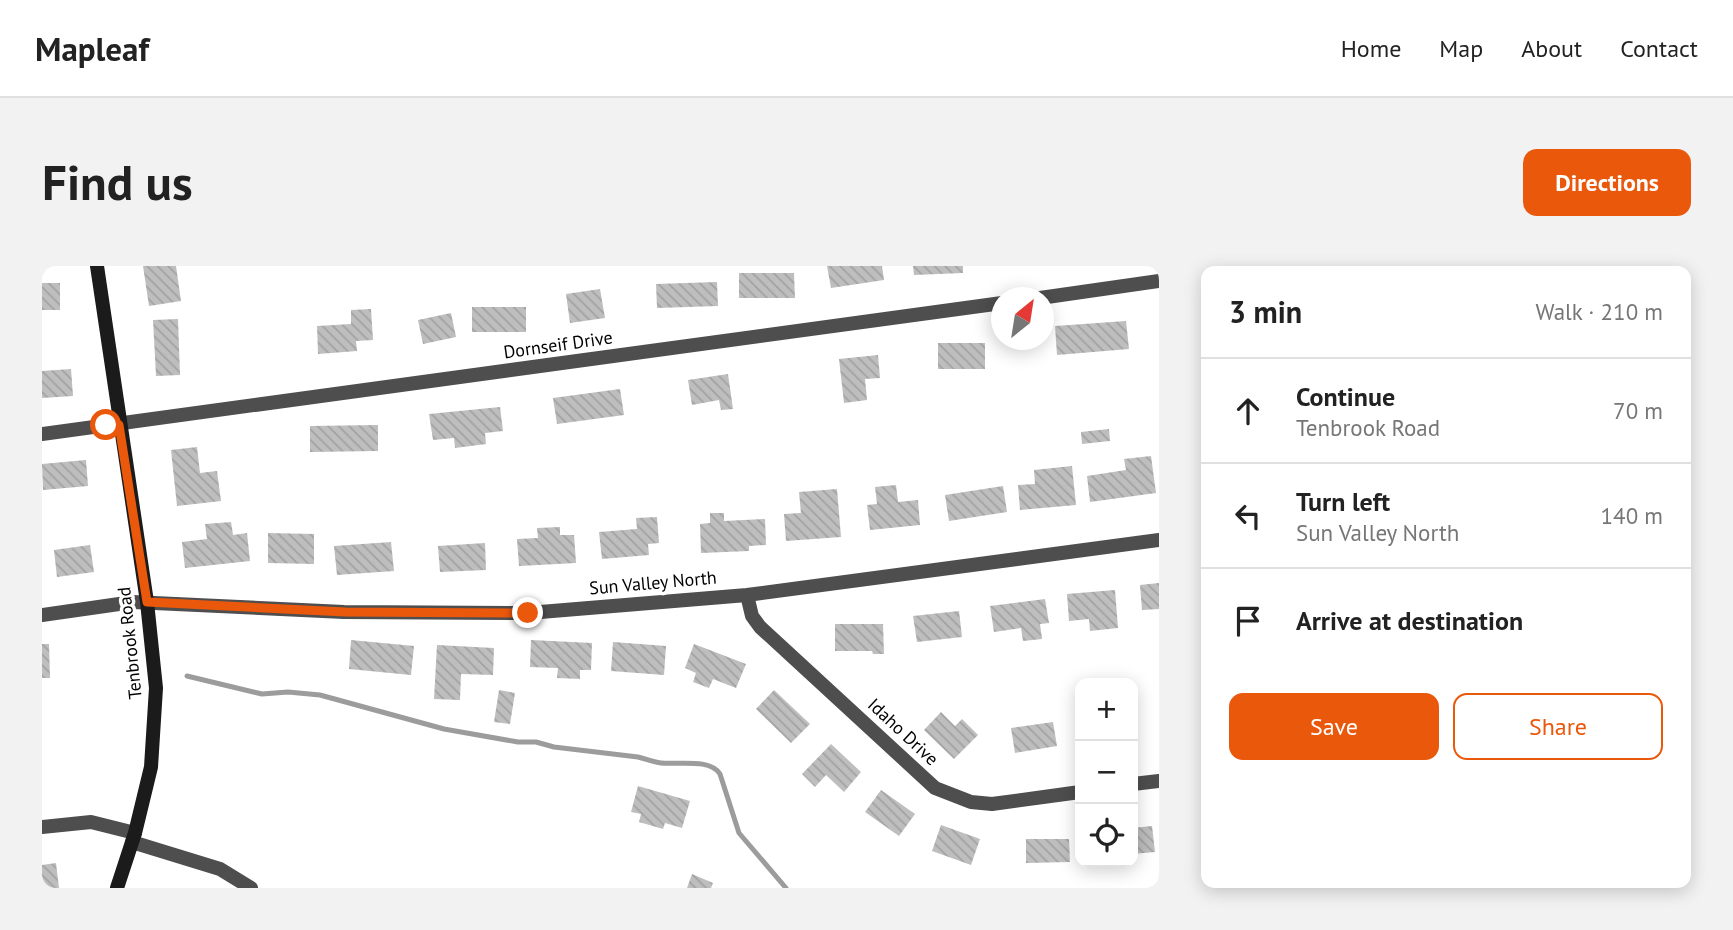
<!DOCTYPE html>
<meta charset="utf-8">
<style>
body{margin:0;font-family:"PT Sans",sans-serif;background:#f2f2f2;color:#222}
.controls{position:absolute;right:21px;bottom:21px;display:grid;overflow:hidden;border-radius:14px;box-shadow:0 4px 18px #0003}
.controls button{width:63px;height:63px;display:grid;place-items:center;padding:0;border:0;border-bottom:2px solid #e0e0e0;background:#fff;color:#222;font:35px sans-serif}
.compass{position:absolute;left:949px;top:21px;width:63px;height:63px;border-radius:50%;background:#fff;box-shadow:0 4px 18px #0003;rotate:30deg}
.stop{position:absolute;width:21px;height:21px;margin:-16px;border:5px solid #ea580c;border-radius:50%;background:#fff}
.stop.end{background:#ea580c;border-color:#fff;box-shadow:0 2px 7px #0008}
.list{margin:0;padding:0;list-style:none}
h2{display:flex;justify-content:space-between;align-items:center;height:91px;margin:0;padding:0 28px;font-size:30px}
h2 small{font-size:23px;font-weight:400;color:#767676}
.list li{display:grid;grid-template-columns:46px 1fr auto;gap:21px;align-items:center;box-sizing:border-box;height:105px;padding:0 28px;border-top:2px solid #e0e0e0}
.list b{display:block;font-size:26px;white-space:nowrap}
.list p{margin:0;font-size:23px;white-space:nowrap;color:#767676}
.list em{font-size:23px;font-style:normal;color:#767676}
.actions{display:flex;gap:14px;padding:21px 28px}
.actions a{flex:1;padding:16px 0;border:2px solid #ea580c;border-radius:14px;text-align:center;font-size:24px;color:#ea580c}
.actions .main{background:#ea580c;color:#fff}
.icon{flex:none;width:38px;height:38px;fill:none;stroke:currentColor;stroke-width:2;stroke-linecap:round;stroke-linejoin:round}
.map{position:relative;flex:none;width:1117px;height:622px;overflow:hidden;border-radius:14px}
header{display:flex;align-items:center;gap:42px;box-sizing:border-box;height:98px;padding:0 35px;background:#fff;border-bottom:2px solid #e0e0e0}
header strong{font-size:33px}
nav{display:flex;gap:38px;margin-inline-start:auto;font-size:24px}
.intro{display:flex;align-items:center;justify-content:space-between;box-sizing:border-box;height:168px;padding:0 42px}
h1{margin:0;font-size:49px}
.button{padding:18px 32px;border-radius:14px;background:#ea580c;color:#fff;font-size:24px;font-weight:700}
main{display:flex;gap:42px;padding:0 42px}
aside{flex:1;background:#fff;border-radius:14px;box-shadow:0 4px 18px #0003}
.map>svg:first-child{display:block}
</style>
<header>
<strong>Mapleaf</strong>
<nav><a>Home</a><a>Map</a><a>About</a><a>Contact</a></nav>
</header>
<div class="intro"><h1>Find us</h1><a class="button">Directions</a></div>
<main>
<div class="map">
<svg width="1117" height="622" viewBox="0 0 1117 622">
<defs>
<pattern id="building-back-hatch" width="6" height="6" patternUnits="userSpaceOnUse" patternTransform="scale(1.75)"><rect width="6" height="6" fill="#bebebe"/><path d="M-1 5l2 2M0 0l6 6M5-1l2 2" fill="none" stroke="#a2a2a2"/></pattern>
</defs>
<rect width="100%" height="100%" fill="#fff"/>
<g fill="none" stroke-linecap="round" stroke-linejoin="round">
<path stroke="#9c9c9c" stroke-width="5" d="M145,410L220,428L246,426L278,429L402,463L476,476H494L512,481L596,491C604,493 611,496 619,497C636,499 668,492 678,508L697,567L744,622"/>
</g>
<path fill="url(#building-back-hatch)" d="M101,0H134L139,35L107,40Z
M785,0H840L842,14L789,22Z
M871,0H921V7L872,9Z
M697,7H752L753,32H697Z
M675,16L676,40L615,42L614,18Z
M0,17H18V44H0Z
M558,23L563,52L528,57L524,28Z
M430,41H484V66H430Z
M329,43L331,74L314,75L315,85L276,88L275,60L309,58V44Z
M409,47L414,71L381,78L376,54Z
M136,53L138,109L114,110L111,54Z
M1084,55L1087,83L1015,89L1013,60Z
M896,77H943V103H896Z
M836,89L838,112L823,113L825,134L802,137L797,93Z
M29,103L31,130L0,132V105Z
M686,108L691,143L679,144L677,134L650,139L646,114Z
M578,123L582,149L515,158L511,132Z
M458,141L461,165L443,167L444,178L413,182L412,172L391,174L387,148Z
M336,159V185L268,186V160Z
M1067,163L1068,175L1040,178L1039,166Z
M155,181L158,207L175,205L179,235L135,240L129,184Z
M1109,190L1114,227L1048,236L1045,210L1084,204L1082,193Z
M44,194L46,220L1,224L0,198Z
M1030,200L1034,239L978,244L976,219L993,218L992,204Z
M854,219L856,236L876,234L878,259L828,264L825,239L835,238L833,221Z
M961,220L965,246L907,255L903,229Z
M795,223L799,271L744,275L742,248L759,247L757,226Z
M668,247H682V255L723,253L724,279L707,280V285L659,287L658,258L668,257Z
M615,251L617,277L606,278L607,289L560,293L557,266L595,263L594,252Z
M189,256L191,269L205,267L208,295L143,302L140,276L165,273L163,258Z
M518,261V269H532L534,297L477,300L475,273L496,272L495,262Z
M226,267L272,268V298L226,297Z
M349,276L352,305L295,309L292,280Z
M443,277L444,304L398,306L396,280Z
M48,279L52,306L15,311L12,284Z
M1117,317V343L1100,344L1098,319Z
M1073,324L1076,362L1048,365L1047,353L1027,355L1025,328Z
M1003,333L1007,357L998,358L1000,373L981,375L979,362L952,366L948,340Z
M917,345L920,371L875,376L871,350Z
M793,358H841L842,388H831L830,385H793Z
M309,374L372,380L369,409L307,403Z
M489,374L550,377L549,404H538V413L515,412L516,402L488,401Z
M571,376L624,380L622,409L569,405Z
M0,378H7L8,412H0Z
M652,378L704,398L694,422L671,413L667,422L651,416L654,407L643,402Z
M395,379L452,382L451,409L419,408L418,434L392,433Z
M457,424L473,427L468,458L452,456Z
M732,424L768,458L749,477L714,443Z
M899,446L913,460L920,453L936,469L912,493L882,464Z
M1011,456L1015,480L973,487L969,462Z
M789,478L819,506L802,526L784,509L773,521L760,508Z
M596,520L648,535L640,562L623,557L621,563L597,556L599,548L589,546Z
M839,524L873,548L857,570L823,546Z
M899,559L938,573L929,599L890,585Z
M1110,560L1113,586L1091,588V562Z
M984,573H1027L1028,596L984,597Z
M14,597L17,622H0V599Z
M650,608L671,617L669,622H645Z"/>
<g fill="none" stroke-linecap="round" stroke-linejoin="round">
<path stroke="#4e4e4e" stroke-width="14" d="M998,32L1117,15
M0,168L960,37
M705,329L710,350L718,361L893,522L929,536L950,538L1038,526
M0,349L91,336L302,346L486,347L705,329L1117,274
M1091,518L1117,515
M0,561L49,556L93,567
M90,576L178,603L209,622"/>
<path stroke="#1b1b1b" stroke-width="14" d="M55,0L105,336L114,422L109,501L93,567L75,622"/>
</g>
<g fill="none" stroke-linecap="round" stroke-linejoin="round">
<path stroke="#ea580c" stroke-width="9" d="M64,159H77L105,336L303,346L486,347"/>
</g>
<g text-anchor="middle" stroke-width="7" stroke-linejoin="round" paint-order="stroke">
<g font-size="18" fill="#000" stroke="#fff">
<text transform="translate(516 79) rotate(-8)" y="6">Dornseif Drive</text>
<text transform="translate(611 317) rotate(-5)" y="6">Sun Valley North</text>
<text transform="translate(88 377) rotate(-96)" y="6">Tenbrook Road</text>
<text transform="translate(861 466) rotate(43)" y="6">Idaho Drive</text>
</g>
</g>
</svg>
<div class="controls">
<button>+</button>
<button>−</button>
<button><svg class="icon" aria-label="locate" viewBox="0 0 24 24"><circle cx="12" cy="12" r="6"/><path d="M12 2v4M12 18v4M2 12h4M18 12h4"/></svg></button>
</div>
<svg class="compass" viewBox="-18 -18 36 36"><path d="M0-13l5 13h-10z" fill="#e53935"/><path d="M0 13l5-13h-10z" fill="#767676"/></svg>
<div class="stop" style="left:64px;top:159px"></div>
<div class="stop end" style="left:486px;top:347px"></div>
</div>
<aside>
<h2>3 min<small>Walk · 210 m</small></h2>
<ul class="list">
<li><svg class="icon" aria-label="ahead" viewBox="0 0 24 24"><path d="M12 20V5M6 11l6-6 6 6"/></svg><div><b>Continue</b><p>Tenbrook Road</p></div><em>70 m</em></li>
<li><svg class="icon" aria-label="left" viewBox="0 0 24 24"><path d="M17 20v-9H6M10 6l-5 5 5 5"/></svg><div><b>Turn left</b><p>Sun Valley North</p></div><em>140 m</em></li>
<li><svg class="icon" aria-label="arrive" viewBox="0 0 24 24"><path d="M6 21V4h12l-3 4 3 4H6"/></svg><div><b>Arrive at destination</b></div></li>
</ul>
<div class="actions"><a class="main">Save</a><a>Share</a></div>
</aside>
</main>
